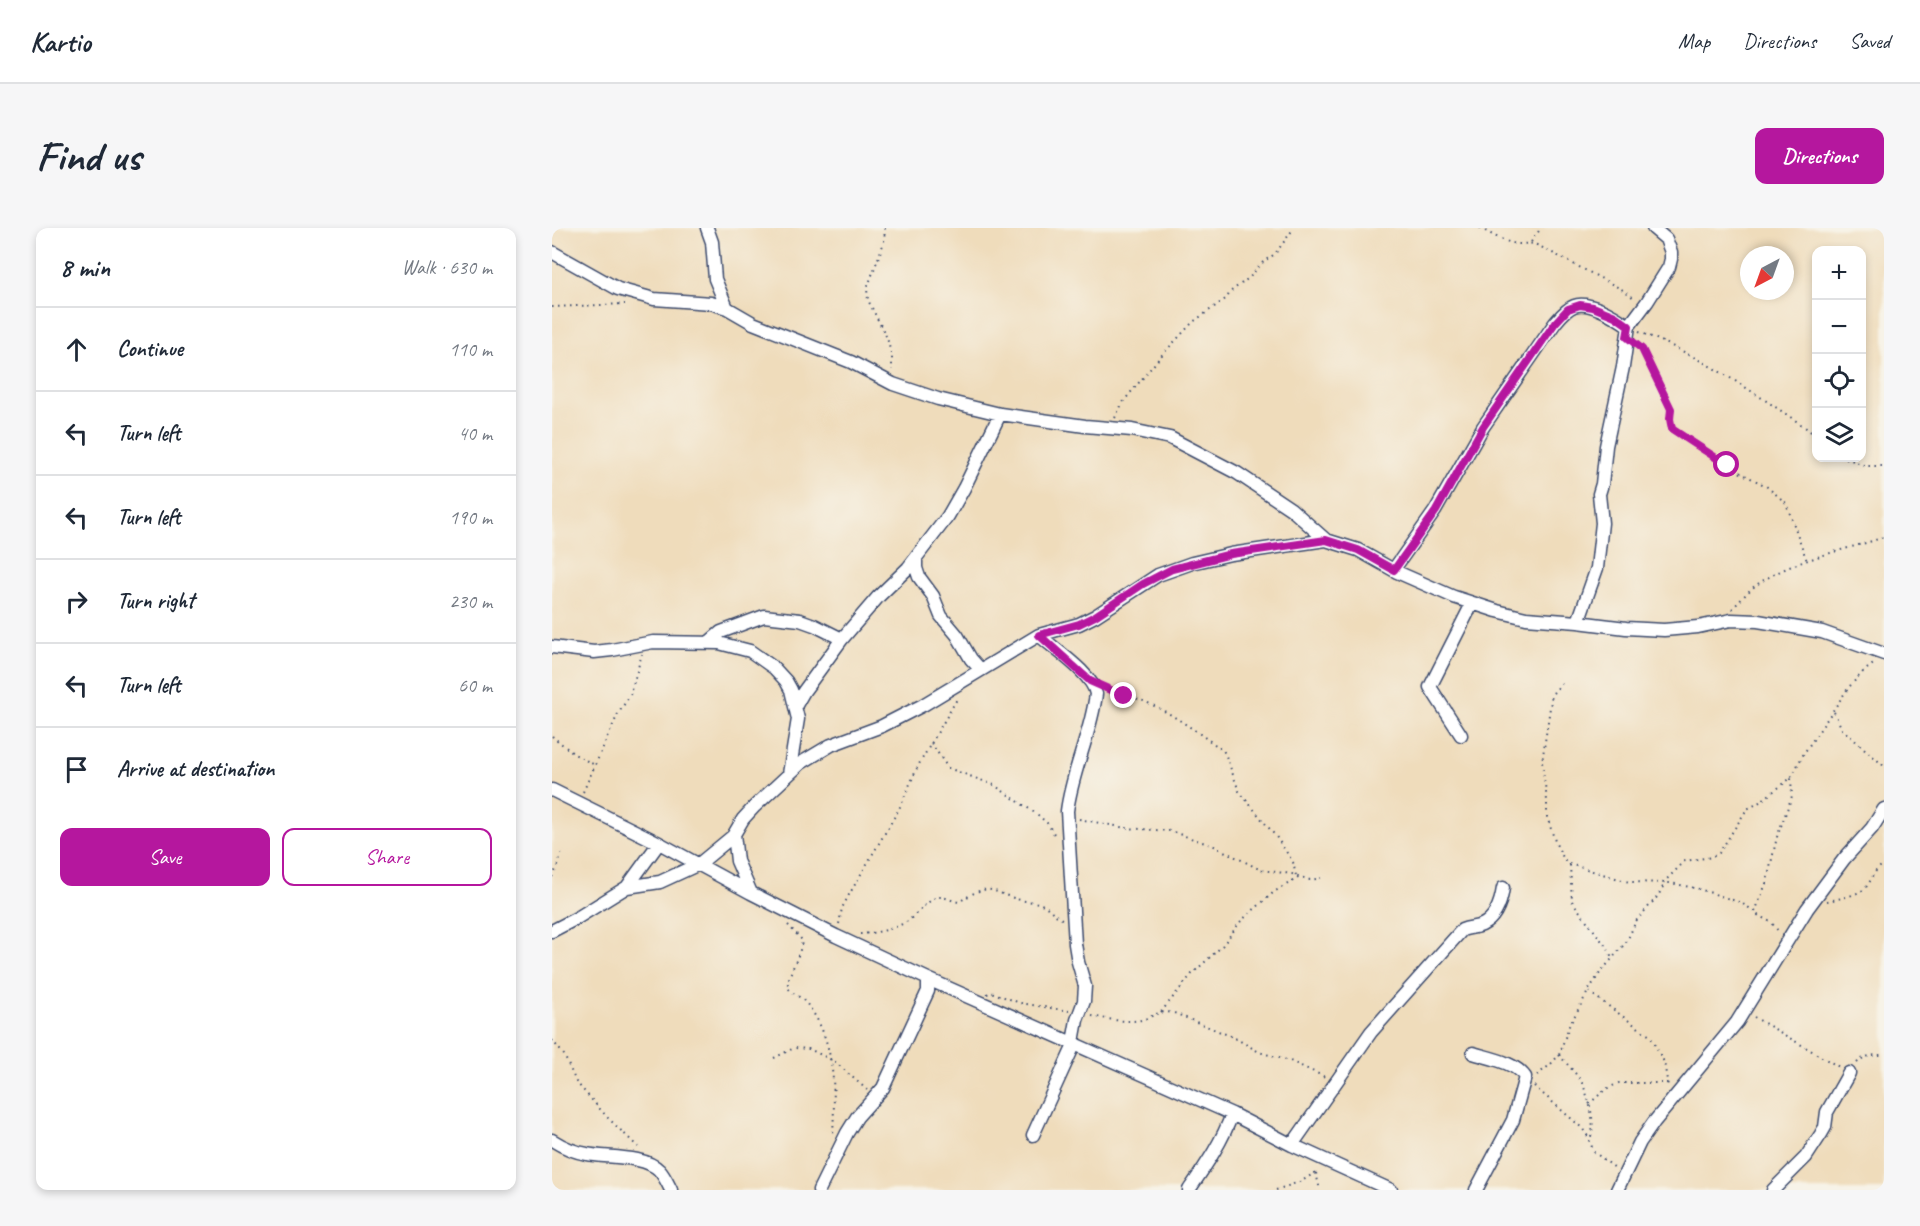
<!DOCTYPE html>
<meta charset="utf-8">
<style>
body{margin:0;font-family:Caveat,sans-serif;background:#f6f6f7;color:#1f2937}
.controls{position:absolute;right:18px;top:18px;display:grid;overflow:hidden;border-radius:12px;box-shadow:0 3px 9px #0003}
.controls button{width:54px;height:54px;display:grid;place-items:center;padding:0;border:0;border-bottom:2px solid #e0e1e3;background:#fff;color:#1f2937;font:30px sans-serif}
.compass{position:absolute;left:1188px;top:18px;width:54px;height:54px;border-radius:50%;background:#fff;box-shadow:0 3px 9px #0003;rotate:221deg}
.stop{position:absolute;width:18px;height:18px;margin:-14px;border:4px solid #b5179e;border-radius:50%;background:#fff}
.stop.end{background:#b5179e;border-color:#fff;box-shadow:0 2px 6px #0008}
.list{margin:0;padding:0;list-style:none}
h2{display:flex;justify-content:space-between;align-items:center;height:78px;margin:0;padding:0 24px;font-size:26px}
h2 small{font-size:20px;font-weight:400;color:#747a83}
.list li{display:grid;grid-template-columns:39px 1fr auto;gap:18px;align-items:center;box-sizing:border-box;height:84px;padding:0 24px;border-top:2px solid #e0e1e3}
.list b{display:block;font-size:22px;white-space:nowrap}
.list em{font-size:20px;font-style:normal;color:#747a83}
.actions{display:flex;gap:12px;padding:18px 24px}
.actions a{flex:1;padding:14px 0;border:2px solid #b5179e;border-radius:12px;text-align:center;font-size:21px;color:#b5179e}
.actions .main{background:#b5179e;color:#fff}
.icon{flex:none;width:33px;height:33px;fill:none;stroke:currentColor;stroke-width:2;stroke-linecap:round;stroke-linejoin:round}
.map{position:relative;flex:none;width:1332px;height:962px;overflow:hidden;border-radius:12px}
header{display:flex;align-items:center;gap:36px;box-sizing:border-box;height:84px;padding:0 30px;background:#fff;border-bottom:2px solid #e0e1e3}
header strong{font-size:28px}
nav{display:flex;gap:33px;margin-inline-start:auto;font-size:21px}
.intro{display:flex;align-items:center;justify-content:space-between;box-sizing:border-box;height:144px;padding:0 36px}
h1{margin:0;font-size:42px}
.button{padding:15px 27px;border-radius:12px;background:#b5179e;color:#fff;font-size:21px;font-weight:700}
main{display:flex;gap:36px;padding:0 36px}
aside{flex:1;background:#fff;border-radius:12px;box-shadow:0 3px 9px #0003}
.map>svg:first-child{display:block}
</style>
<header>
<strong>Kartio</strong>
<nav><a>Map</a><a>Directions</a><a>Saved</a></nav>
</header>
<div class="intro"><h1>Find us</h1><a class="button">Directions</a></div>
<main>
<aside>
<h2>8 min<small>Walk · 630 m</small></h2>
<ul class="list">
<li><svg class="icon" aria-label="ahead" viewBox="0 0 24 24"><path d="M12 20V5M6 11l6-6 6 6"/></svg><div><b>Continue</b></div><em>110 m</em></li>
<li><svg class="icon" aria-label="left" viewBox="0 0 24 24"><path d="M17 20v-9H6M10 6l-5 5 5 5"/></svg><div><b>Turn left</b></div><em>40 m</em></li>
<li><svg class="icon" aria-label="left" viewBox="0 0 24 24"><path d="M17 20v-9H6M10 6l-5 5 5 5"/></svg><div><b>Turn left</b></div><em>190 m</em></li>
<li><svg class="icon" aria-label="right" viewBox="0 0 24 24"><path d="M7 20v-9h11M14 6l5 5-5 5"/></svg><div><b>Turn right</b></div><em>230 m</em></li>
<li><svg class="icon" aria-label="left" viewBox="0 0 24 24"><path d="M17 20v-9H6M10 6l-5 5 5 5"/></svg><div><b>Turn left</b></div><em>60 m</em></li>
<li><svg class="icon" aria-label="arrive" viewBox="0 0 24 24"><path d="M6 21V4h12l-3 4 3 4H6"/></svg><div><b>Arrive at destination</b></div></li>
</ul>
<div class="actions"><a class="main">Save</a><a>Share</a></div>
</aside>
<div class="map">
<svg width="1332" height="962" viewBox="0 0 1332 962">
<rect width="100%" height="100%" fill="#f7f3e8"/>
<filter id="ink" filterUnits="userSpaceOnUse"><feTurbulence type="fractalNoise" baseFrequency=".0167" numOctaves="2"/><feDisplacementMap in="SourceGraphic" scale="12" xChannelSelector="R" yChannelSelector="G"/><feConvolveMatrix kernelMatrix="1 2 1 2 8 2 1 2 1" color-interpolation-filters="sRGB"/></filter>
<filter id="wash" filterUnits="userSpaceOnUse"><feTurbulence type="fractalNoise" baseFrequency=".008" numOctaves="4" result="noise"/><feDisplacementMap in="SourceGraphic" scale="24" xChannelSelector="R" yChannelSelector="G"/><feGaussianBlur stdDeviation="1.35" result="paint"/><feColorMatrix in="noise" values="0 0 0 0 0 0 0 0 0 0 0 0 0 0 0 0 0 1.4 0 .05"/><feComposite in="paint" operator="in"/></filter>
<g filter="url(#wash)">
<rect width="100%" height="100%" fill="#efdcbb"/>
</g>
<g filter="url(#ink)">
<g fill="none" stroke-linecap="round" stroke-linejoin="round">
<g stroke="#3b496c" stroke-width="15">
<path id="minor" d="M155,0L160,14L163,51L175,80
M0,24L66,61L102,71L159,75L175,80L201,95L299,134L341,156L386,171L448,186L533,198L580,202L618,210L685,245L739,281L774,312
M364,330V340L367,349L381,368L389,388L405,407L419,431L429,442
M842,341L883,283L931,199L1003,95C1008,89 1014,81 1022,78C1037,72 1064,89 1077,98
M1026,394L1045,340L1050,295L1047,266L1050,256L1054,218L1071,139L1077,98L1095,74L1117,39L1119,31V24L1114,11L1101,0
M487,407C502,421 541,446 544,466C539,506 520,543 515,583L523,716L526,734L533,758L532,773L525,792L521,814
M156,415L169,404L212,388L248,392L262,397L290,411
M0,419L42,424L60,422L101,414L167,415L198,423L222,440L234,453L239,462L246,491L237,546
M244,477L252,463L290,411L326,369L356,340L396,288L412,260L448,186
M909,507L878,459L920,376
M0,562L107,615L199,665L284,708L376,751L680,886L740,917L839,962
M182,606L185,633L199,665
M75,659L108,654L147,636L181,608L191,591L203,578L249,535L279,517L330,498L371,477L487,407L527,396L543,388L606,347L640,335L679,326L774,312L806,322L845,344L902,369L945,383L974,390L1026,394L1074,400L1112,402L1146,399L1179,392L1206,393L1270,404L1332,426
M0,703L25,690L75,659L107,615
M921,825C937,830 963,834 973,849L961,892L924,962
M481,907L523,815
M0,912C11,919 22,924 35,926C54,930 93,927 107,942C112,947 116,956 119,962
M740,917L819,804L910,702C917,699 923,700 930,697C944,690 949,674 951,660
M267,962L295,905L305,889L331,860L376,763V751
M637,962C654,937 670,914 680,886
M1065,962L1088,914L1102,894L1185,794L1255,681L1292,631L1320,600L1332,581
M1221,962L1254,929L1269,906L1273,899L1275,884L1297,845"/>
</g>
<path stroke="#3b496c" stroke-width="2" stroke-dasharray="1.5 4.5" stroke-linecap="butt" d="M333,0L332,14L315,61L316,72L335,110L340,129V142
M928,0C939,6 955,16 968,16C978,16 978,14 987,18L1073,63L1083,71
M979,14L989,0
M0,79L73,76
M1087,104C1147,127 1200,163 1253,199L1264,208
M1086,117L1091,121L1120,181L1118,191L1120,201L1185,243L1214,258L1234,275L1255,333
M563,190L571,174L608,129L641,94L675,70L678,64L698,49L712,33L723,26L742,0
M1294,230L1314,238H1332
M1180,381C1188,373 1195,364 1203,358C1240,331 1289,324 1332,309
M1010,455L1000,466L990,534L995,572V589L1004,616L1014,635L1077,654L1119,655L1147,661L1187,674L1196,679L1207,688L1219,694L1227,704
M556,462C569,467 583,469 596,475C623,487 646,505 671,522L674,528L687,563L725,610L741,634L744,648
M1282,484L1290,501L1332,538
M0,508L22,526L43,537
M379,515L396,540L442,557L486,587L495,595L504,609
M31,564L66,486L78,467L90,426
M527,591L574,600L618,603L662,618L709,642L740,646L758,652L769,650
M1018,637L1020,673L1058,724L1060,731
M0,649L6,638L10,623
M1111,655L1133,633L1160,629L1167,625L1195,581L1205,576L1239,550L1252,525L1297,459L1311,444L1324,434
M1275,673C1286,671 1309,667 1315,658C1322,648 1321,643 1332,636
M1203,684L1215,653L1225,609L1240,568L1239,550
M287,696L290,680L298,665L347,581L366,538L405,471
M236,697L250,712C249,728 234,748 236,760C241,766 249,769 254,775C284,811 283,863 281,907
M308,706C324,705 340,702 354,694C364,688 377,669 388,669C394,669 400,673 407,674C439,653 436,663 468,672C476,674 484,673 491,677C499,681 503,688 510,691
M1037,764L1098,808L1112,834L1116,858
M435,766L439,764L468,775L517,783
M609,784L640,746L670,718L689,693L722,664L748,649
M540,788C553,791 576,795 589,792C603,789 603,782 622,785L681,809L707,824L738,833L773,849
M1202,789L1287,839
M0,812L12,827L24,854L56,890L86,919
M1007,827C1014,835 1023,844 1029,853C1036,866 1046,900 1037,912
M222,830L242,820L257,821L282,833L315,862
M1305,835C1313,827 1321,827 1332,827
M985,847L998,837L1007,827L1017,798L1038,760L1048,745L1075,713L1084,693L1106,668L1113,655
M982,858L1030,900L1035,907L1042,924L1063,940
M1037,876L1054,861L1067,855H1116
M764,945L768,962
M724,962L750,953L764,944"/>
<use href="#minor" stroke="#fff" stroke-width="12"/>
</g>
</g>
<g fill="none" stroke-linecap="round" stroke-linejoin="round" filter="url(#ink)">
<path stroke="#b5179e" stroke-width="8" d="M572,468L538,453L487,407L527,396L543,388L591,356L620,341L679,326L774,312L806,322L842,342L884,283L931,199L1003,95L1016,81L1028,77L1041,79L1063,88L1077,98L1075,109L1090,121L1119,181L1118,191L1120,201L1175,237"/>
</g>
</svg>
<div class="controls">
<button>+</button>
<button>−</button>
<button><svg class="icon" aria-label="locate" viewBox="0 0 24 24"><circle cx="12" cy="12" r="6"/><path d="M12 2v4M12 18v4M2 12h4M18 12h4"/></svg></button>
<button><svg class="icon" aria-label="layers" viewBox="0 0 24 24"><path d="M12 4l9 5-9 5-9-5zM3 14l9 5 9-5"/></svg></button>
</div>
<svg class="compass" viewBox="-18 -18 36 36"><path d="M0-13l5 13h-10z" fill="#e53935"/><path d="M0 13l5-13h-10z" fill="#747a83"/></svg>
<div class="stop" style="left:1175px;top:237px"></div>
<div class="stop end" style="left:572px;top:468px"></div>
</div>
</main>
